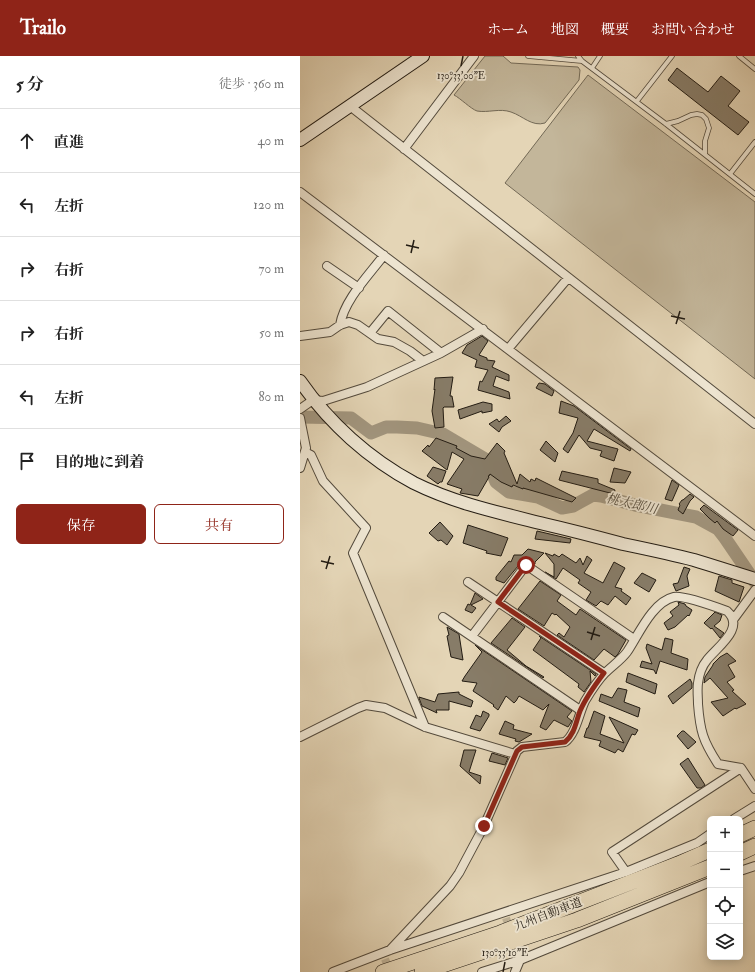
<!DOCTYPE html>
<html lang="ja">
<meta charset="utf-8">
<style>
body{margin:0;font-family:"IM FELL Double Pica","Noto Serif JP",serif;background:#f2f2f2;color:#222}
.controls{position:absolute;right:12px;bottom:12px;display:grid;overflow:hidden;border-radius:6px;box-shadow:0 2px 10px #0003}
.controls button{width:36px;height:36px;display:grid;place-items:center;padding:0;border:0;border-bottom:1px solid #e0e0e0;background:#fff;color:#222;font:20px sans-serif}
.stop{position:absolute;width:12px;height:12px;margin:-9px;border:3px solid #8f2418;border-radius:50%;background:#fff}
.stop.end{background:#8f2418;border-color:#fff;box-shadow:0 1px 4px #0008}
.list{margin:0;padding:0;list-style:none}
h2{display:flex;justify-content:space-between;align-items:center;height:52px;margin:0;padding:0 16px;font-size:17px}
h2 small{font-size:13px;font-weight:400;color:#767676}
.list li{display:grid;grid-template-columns:26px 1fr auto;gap:12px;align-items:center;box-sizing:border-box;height:64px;padding:0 16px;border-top:1px solid #e0e0e0}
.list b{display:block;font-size:15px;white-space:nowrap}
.list em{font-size:13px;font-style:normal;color:#767676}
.actions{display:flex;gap:8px;padding:12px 16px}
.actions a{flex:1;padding:9px 0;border:1px solid #8f2418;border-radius:6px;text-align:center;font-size:14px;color:#8f2418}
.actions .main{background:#8f2418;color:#fff}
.icon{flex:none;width:22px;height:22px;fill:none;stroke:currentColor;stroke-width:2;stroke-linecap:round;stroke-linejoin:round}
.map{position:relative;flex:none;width:455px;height:916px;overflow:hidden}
header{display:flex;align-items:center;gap:24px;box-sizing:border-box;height:56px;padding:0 20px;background:#8f2418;color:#fff}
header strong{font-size:19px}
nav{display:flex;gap:22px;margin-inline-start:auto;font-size:14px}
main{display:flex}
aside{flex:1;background:#fff}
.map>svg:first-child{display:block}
</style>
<header>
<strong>Trailo</strong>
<nav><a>ホーム</a><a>地図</a><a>概要</a><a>お問い合わせ</a></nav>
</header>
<main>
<aside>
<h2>5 分<small>徒歩 · 360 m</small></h2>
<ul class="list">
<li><svg class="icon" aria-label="ahead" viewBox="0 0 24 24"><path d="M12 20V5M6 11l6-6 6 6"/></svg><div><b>直進</b></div><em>40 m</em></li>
<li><svg class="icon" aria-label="left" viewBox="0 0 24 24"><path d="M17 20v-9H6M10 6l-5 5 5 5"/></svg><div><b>左折</b></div><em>120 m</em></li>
<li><svg class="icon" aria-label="right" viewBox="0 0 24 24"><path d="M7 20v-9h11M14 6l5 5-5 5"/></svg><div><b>右折</b></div><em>70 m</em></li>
<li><svg class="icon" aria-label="right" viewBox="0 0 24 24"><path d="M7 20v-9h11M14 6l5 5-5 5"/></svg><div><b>右折</b></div><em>50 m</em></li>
<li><svg class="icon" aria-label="left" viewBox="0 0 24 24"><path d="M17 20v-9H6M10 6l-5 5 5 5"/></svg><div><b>左折</b></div><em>80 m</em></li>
<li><svg class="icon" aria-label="arrive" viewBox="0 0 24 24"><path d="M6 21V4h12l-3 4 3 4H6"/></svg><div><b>目的地に到着</b></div></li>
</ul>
<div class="actions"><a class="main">保存</a><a>共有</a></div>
</aside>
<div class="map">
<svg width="455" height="916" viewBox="0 0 455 916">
<rect width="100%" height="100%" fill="#e4d5b6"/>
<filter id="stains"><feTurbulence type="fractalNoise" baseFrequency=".005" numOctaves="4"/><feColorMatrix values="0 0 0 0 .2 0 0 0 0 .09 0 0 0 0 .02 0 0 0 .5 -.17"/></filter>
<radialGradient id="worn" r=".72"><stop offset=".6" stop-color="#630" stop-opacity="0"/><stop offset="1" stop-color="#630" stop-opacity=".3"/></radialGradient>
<path fill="#c3b69a" stroke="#736956" d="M185,0H203L211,7L278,11L280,14L279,24L245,67C232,71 223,60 211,56C200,52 188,57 177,55C171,53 160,42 154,39Z
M288,19L455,146V323L205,127Z"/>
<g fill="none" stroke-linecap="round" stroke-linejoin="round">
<path stroke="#a2967f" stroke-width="13" d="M0,361L51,362L71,377L86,371H97L117,372L143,378L187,404L196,426L209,436L238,441L262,452L273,450L293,439L301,440L335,449L396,461L418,473L425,482L455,526"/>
</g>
<path fill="#877c68" stroke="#231c13" d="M377,12L408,36L421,20L440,35L428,50L449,66L438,79L368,24Z
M182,280L188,285L179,299L187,302V304L195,305L192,311L209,319V325L196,320L193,330L209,336L210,343L178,334L180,325L182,326L188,314L175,311L177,304L162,297L167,289Z
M153,321L150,340H152L154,351H144L143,352L144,371L135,372L132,355L135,333L134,334L135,322Z
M239,327L245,328L254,335L252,340L236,332Z
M261,345L274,350L331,393L330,395L294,373L287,385L318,393L314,405L300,400L302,395L290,392L279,379L268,397L263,393L273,377L278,362L259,357Z
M183,346L192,348V355L182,357V355L160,363L158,354Z
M206,360L211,365L202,371L199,376L189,368L197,363L199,366Z
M136,382L157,390L156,392L171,400L185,403L197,387L205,395L204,397L217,428L220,418L230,426L231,423L235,425L236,422L276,442L272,446L223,432V433L213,429L212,431L201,426L190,418L189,420H188L189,421L178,440L160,437L162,433L147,428L164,403L152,396L147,414L122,395L128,389L129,391Z
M246,385L258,397L255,406L240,394Z
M133,411L146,415L142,426H140L138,428L127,420Z
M314,412L331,416L325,427L310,426Z
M262,415L298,423V427L315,434L314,438L259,424Z
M372,424L379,429L372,445L365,443Z
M390,438L394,441L390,445L383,458L378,454L380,449L379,448L382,444H383Z
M404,449L438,474L433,480L423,473L417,465L415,467L409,462L400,453Z
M140,466L153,480L147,489L141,484L138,485L129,477Z
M168,469L208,482L201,500L186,497L187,495L163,487Z
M237,475L271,483L270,487L235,483Z
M228,493L244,497L235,506V508L229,504H223L204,527L196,524V521L209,505L211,506L214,499H222Z
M245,497L253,500L254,498L259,501L262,498L276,507L280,502L283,509L287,500L292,504L284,517L303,527L314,506L325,512L315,531L322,533L321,535L331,542L326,549L315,540L308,549L301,545L296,550L286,544L291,536L278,527L280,524L263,512L256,523L245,516L254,521V508Z
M384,511L390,513L387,520L389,530L376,535L373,528L378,527Z
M342,517L356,524L349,536L334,527Z
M419,520L432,524V527L444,531L439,546L415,535Z
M240,525L261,539L257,545L276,559L280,553L326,584L318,598L315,601L304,593L294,604L257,579L259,577L264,581L270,571L256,558L255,559L252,557L244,570L218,553Z
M175,537L183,543L171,549L176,552L172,557L165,554L168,548L170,549Z
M378,546L385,548L386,550L392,554L389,560L388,559L375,571L368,574L364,567L373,560L370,556L379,549Z
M415,556L422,559L420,565L414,570L424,577L420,582L412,572L411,573L404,567Z
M212,562L225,571L207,594L226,610L244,621L243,622L191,587Z
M147,571L159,578L163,604L151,601L147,580L149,579Z
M239,580L296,618L295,620L290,615L291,626L284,636L278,631L279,628L233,594L241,582Z
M365,582L373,584L371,597L388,603L387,614L360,605L356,618L354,614L340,611L342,605L352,608L346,592L347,588L362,594Z
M175,589L272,655L267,661L272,665L268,671L254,664L246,674L240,671L249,648L243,654L219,640L216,645L214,647L206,640L198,654L193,650L194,649L173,635L177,627L162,625L165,620L182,596Z
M427,597L436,605L428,609L435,621L427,626L434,634L432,635L446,648L436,653L435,652L423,660L411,646L428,642L410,622L404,627L405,621L413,609V608L420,601Z
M328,617L357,628L355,638L326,626Z
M390,623L392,627V632L373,648L368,640Z
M318,632L327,634L324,646L340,652L338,661L299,645L301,638L312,642Z
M159,636V638L173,645L171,651L149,645V654H136L137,657L122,650L119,642V641L135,646L138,638Z
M183,655L189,658V660L180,675L170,672L176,659L181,661Z
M294,655L305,660L300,678L324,687L309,661L338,674L335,679L332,678L323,696L318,693L315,697L299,690L301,685L284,681L287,672H288Z
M205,665L214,669L213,673L232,678L219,686L215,685L216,683L199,678Z
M382,675H384L396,686L388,693L377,680Z
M164,694H176L169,716L181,720L180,728L160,710Z
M192,697L208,702L205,709L189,705Z
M388,702L405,729L401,732H397L380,708Z"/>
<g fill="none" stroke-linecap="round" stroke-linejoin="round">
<path stroke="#bdb095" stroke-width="8" stroke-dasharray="8 4" stroke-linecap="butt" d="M206,862L218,896
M85,903L90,916"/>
<g stroke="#534a3c" stroke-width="5.5">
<path id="lane" d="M228,0L282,5
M278,0L282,5L366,68L455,138
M439,0L455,13
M292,12L300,0
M337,45L372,0
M366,68L378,65L391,59L397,58L402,59L406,63L409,72L405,85V98
M430,118L455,86"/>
</g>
<g stroke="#534a3c" stroke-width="10">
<path id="street" d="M50,50L455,368
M104,93L174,0
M0,136L455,480
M27,210L59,232
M40,269C44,244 69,219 84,199
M70,277L88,255L141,297
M0,280L30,276L40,269L49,266L58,269L78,283L94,286L110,295L123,305
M208,293L268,222
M0,353L13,344L23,345L67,331L141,297L183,273
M0,362L6,392L5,396L11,399L23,425L66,472L53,497L125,671
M0,412L6,392
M168,526L304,617
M143,561L280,654
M433,564L455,534
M172,580L226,509L334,583
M0,681L58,652L66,649L85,652L125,671L215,698
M434,763L455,750
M440,815L455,810
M326,816L312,796L441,712
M90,894L150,830L159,817L184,770L217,695L222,691L265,686C276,678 279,657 285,645C291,635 297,625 305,617C312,610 321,604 327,596C338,580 352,546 374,541C383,539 416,551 427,555C446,572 417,591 407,604C402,610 399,619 398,627C397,634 398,641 398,648C400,675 403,685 418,708L441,712L455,733
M33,916L90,894L326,816L397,787L410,778
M182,916L220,904L410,826
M215,916L220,904L218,896"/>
</g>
<g stroke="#231c13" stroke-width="14">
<path id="secondary" d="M0,84L123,0
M0,325C29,367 69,403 114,427C154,447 200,457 244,468C270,474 297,481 323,488C347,493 371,498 394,504C414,510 435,517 455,523"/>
</g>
<g stroke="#231c13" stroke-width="16">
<path id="highway" d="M440,779L455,772
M440,797L455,790
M83,916L200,877L378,808L410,794
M122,916L277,864L410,811"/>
</g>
<use href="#lane" stroke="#ede4d0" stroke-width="4"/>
<use href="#street" stroke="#ede4d0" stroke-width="8"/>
<use href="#secondary" stroke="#ede4d0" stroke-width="12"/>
<use href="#highway" stroke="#e4d5b6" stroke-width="15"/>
</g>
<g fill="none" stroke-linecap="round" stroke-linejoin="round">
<path stroke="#8f2418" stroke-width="5" d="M184,770L217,695L222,691L265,686C275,678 276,665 280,655C286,641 295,629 304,617L198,546L226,509"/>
</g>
<path fill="none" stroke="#231c13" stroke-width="1.5" d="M161,10L163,0M106,189L119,192M111,197L114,184M371,260L385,263M376,268L380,255M21,505L34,508M26,513L30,500M287,576L300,580M291,584L295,571M203,916L205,906"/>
<g text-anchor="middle" stroke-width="3.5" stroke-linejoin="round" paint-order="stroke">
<g font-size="12" fill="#231c13" stroke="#ede4d0">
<text transform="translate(248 858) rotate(-21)" y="4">九州自動車道</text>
</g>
<g font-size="13" font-style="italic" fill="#564d3e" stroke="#ede4d0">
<text transform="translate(332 447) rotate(13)" y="5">桃太郎川</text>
</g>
</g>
<g font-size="10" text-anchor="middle" fill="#231c13" stroke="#ede4d0" stroke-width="3.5" stroke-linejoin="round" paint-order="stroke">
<text x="161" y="23">130°33'00"E</text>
<text x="205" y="900">130°33'10"E</text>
</g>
<rect width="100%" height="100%" filter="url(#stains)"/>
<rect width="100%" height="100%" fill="url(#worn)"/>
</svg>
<div class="controls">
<button>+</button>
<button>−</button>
<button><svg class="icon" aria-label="locate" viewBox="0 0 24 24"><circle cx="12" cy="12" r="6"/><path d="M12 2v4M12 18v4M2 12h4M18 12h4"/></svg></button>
<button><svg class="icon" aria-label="layers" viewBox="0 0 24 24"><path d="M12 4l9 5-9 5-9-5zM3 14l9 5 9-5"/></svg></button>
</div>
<div class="stop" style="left:226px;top:509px"></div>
<div class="stop end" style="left:184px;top:770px"></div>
</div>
</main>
